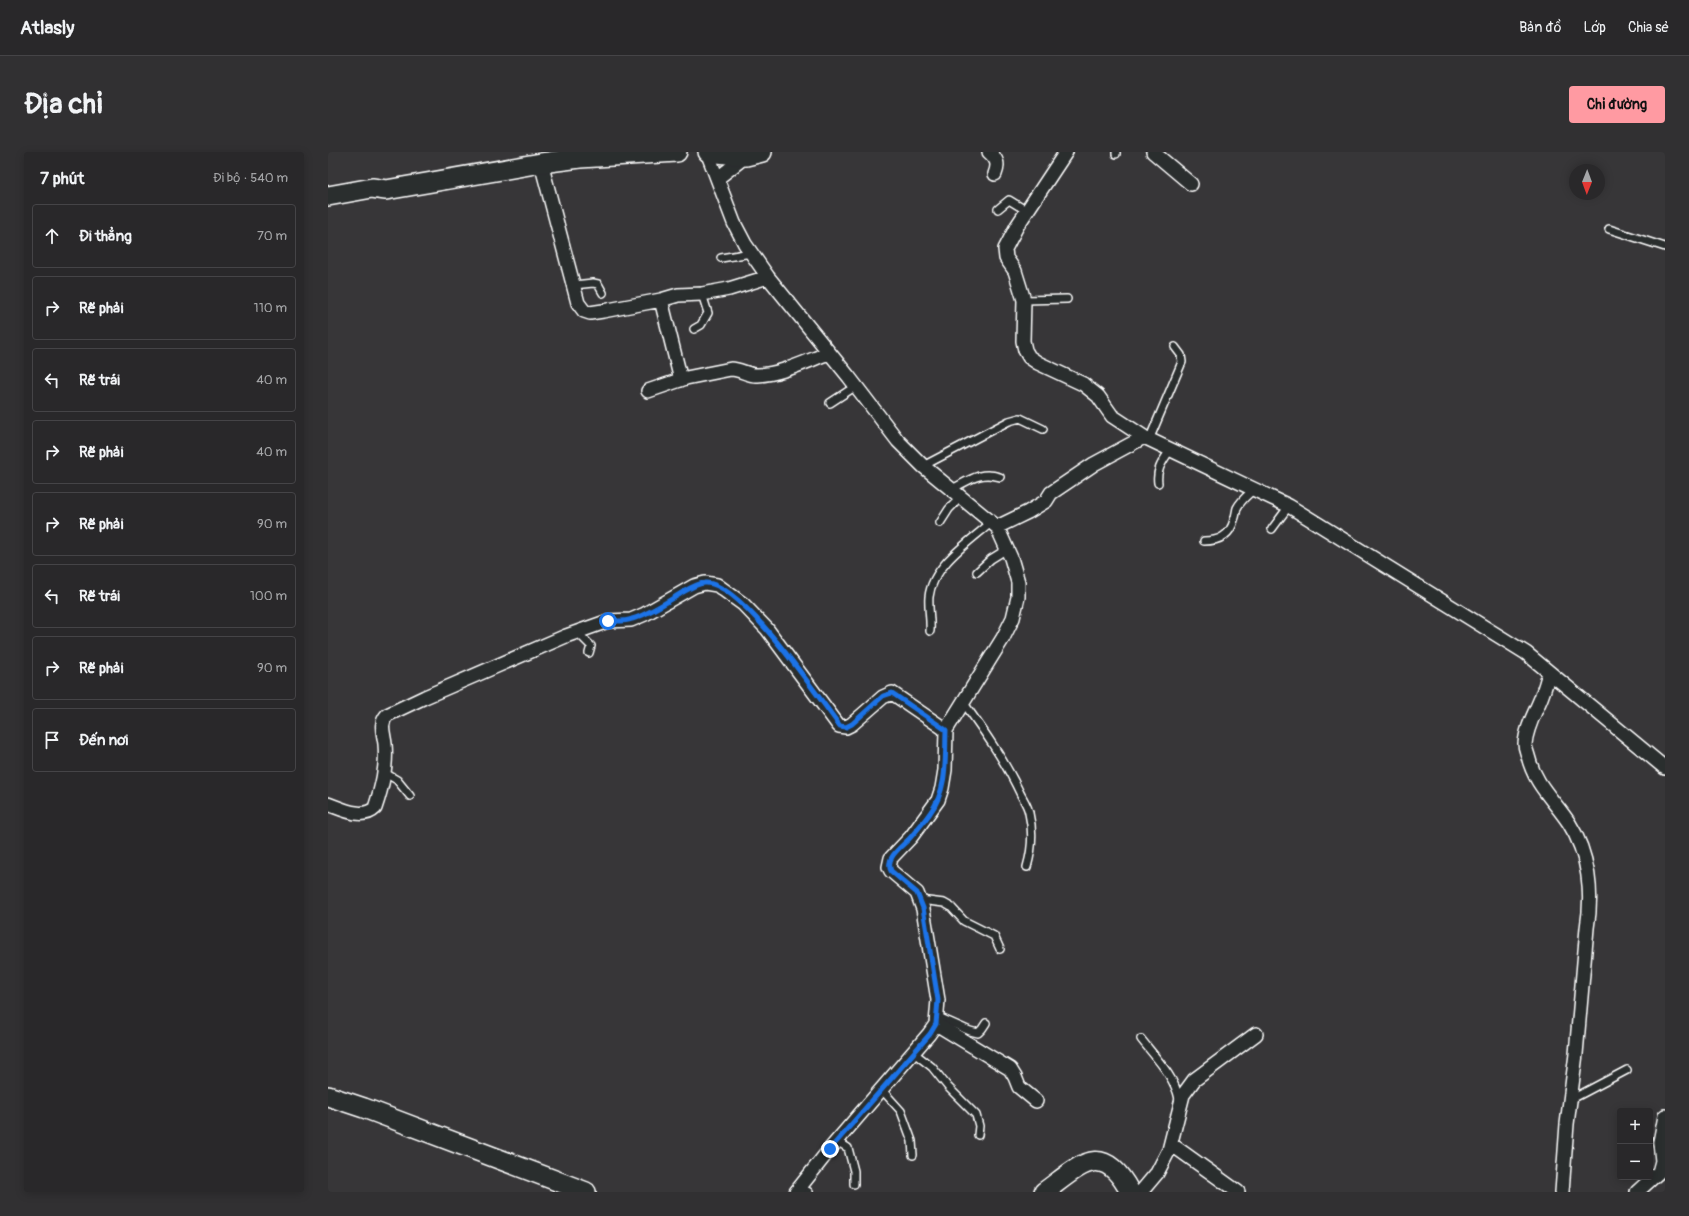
<!DOCTYPE html>
<html lang="vi">
<meta charset="utf-8">
<style>
body{margin:0;font-family:Pangolin,sans-serif;background:#313032;color:#f1f3f6}
.controls{position:absolute;right:12px;bottom:12px;display:grid;overflow:hidden;border-radius:4px;box-shadow:0 2px 10px #0003}
.controls button{width:36px;height:36px;display:grid;place-items:center;padding:0;border:0;border-bottom:1px solid #454447;background:#29282a;color:#f1f3f6;font:20px sans-serif}
.compass{position:absolute;left:1241px;top:12px;width:36px;height:36px;border-radius:50%;background:#29282a;box-shadow:0 2px 10px #0003;rotate:181deg}
.stop{position:absolute;width:12px;height:12px;margin:-9px;border:3px solid #1a73e8;border-radius:50%;background:#fff}
.stop.end{background:#1a73e8;border-color:#fff;box-shadow:0 1px 4px #0008}
.list{margin:0;padding:0;list-style:none}
h2{display:flex;justify-content:space-between;align-items:center;height:52px;margin:0;padding:0 16px;font-size:17px}
h2 small{font-size:13px;font-weight:400;color:#a5a6a8}
.list li{display:grid;grid-template-columns:26px 1fr auto;gap:12px;align-items:center;box-sizing:border-box;height:64px;margin:0 8px 8px;padding:0 8px;border:1px solid #454447;border-radius:4px}
.list b{display:block;font-size:15px;white-space:nowrap}
.list em{font-size:13px;font-style:normal;color:#a5a6a8}
.icon{flex:none;width:22px;height:22px;fill:none;stroke:currentColor;stroke-width:2;stroke-linecap:round;stroke-linejoin:round}
.map{position:relative;flex:none;width:1337px;height:1040px;overflow:hidden;border-radius:4px}
header{display:flex;align-items:center;gap:24px;box-sizing:border-box;height:56px;padding:0 20px;background:#29282a;border-bottom:1px solid #454447}
header strong{font-size:19px}
nav{display:flex;gap:22px;margin-inline-start:auto;font-size:14px}
.intro{display:flex;align-items:center;justify-content:space-between;box-sizing:border-box;height:96px;padding:0 24px}
h1{margin:0;font-size:28px}
.button{padding:10px 18px;border-radius:4px;background:#ff9aa2;color:#111;font-size:14px;font-weight:700}
main{display:flex;gap:24px;padding:0 24px}
aside{flex:1;background:#29282a;border-radius:4px;box-shadow:0 2px 10px #0003}
.map>svg:first-child{display:block}
</style>
<header>
<strong>Atlasly</strong>
<nav><a>Bản đồ</a><a>Lớp</a><a>Chia sẻ</a></nav>
</header>
<div class="intro"><h1>Địa chỉ</h1><a class="button">Chỉ đường</a></div>
<main>
<aside>
<h2>7 phút<small>Đi bộ · 540 m</small></h2>
<ul class="list">
<li><svg class="icon" aria-label="ahead" viewBox="0 0 24 24"><path d="M12 20V5M6 11l6-6 6 6"/></svg><div><b>Đi thẳng</b></div><em>70 m</em></li>
<li><svg class="icon" aria-label="right" viewBox="0 0 24 24"><path d="M7 20v-9h11M14 6l5 5-5 5"/></svg><div><b>Rẽ phải</b></div><em>110 m</em></li>
<li><svg class="icon" aria-label="left" viewBox="0 0 24 24"><path d="M17 20v-9H6M10 6l-5 5 5 5"/></svg><div><b>Rẽ trái</b></div><em>40 m</em></li>
<li><svg class="icon" aria-label="right" viewBox="0 0 24 24"><path d="M7 20v-9h11M14 6l5 5-5 5"/></svg><div><b>Rẽ phải</b></div><em>40 m</em></li>
<li><svg class="icon" aria-label="right" viewBox="0 0 24 24"><path d="M7 20v-9h11M14 6l5 5-5 5"/></svg><div><b>Rẽ phải</b></div><em>90 m</em></li>
<li><svg class="icon" aria-label="left" viewBox="0 0 24 24"><path d="M17 20v-9H6M10 6l-5 5 5 5"/></svg><div><b>Rẽ trái</b></div><em>100 m</em></li>
<li><svg class="icon" aria-label="right" viewBox="0 0 24 24"><path d="M7 20v-9h11M14 6l5 5-5 5"/></svg><div><b>Rẽ phải</b></div><em>90 m</em></li>
<li><svg class="icon" aria-label="arrive" viewBox="0 0 24 24"><path d="M6 21V4h12l-3 4 3 4H6"/></svg><div><b>Đến nơi</b></div></li>
</ul>
</aside>
<div class="map">
<svg width="1337" height="1040" viewBox="0 0 1337 1040">
<rect width="100%" height="100%" fill="#373638"/>
<filter id="ink" filterUnits="userSpaceOnUse"><feTurbulence type="fractalNoise" baseFrequency=".025" numOctaves="2"/><feDisplacementMap in="SourceGraphic" scale="8" xChannelSelector="R" yChannelSelector="G"/><feConvolveMatrix kernelMatrix="1 2 1 2 8 2 1 2 1" color-interpolation-filters="sRGB"/></filter>
<g filter="url(#ink)">
<g fill="none" stroke-linecap="round" stroke-linejoin="round">
<g stroke="#fff" stroke-width="10">
<path id="lane" d="M788,0V2
M670,57L681,48L699,59
M1281,77L1337,95
M393,106L423,101
M246,133L265,131L270,132L275,141
M696,148L739,147
M366,177L373,173L380,161L374,142
M502,251L528,234
M821,288L854,210L853,203L847,195
M595,314L681,269L692,266L715,277
M830,331C828,317 835,309 842,298
M624,337C642,328 651,319 672,325
M612,371L621,357L633,345
M944,377L961,354
M876,389C891,389 902,384 906,368C908,364 908,359 909,356C913,348 920,343 926,337
M649,420L663,407L679,397
M602,479C603,468 600,456 601,445C604,414 642,389 664,370
M249,480L263,494L261,501
M635,550C656,579 677,609 692,641C695,647 700,654 701,661C705,678 704,698 699,715
M57,621L69,628L82,644
M592,748L616,751L623,755L636,769L666,784L672,797
M608,864L642,879L650,881L654,877L658,871
M813,887C827,905 847,925 851,947
M586,901L604,915L620,935L648,963L651,974L650,983
M554,938L573,959L584,989L585,1003
M1242,948L1299,918
M509,989L520,996L526,1019V1032
M472,1035L481,1040"/>
</g>
<g stroke="#fff" stroke-width="16">
<path id="street" d="M379,0L406,71L417,92L440,125L521,225L570,289L595,314L669,375L683,406L690,430V445L685,466L675,486L618,578L617,618L614,636L610,648L583,685L563,706L561,715L563,719L589,741L595,757L610,848L608,872L601,882L502,997L468,1040
M661,0C669,7 671,12 667,22
M738,0L689,74L677,97L678,106L687,119L696,148L695,189L697,198L701,205L710,211L755,232L770,244L784,264L816,285L961,354L1198,501L1337,616
M825,0L863,32
M213,11L250,151L256,159L262,161L275,159L333,148L350,143L374,142L401,137L440,125
M390,26L418,4
M333,148L353,228
M320,239L358,226L403,217C413,217 420,224 430,223C454,222 479,209 501,201
M669,375L700,360L718,349L723,341L766,312L816,285
M1221,520C1219,529 1216,538 1213,546C1207,561 1198,576 1197,592C1197,596 1199,600 1200,604C1207,633 1225,647 1241,671C1261,702 1265,741 1259,776L1248,902L1239,972L1234,1040
M0,652C14,657 35,668 47,656C54,635 59,615 57,592C56,582 51,572 59,563L97,545L238,484L280,469L303,468L317,462L366,434L377,431L389,433L415,452L439,477L511,574L518,575L524,572L555,545L564,541L618,578
M608,872L682,917L687,925L691,935L708,949
M843,992L910,1040
M813,1040L829,1021L841,998L855,943L866,928L928,882
M1309,1040L1331,1020L1334,1009L1332,990L1337,964"/>
</g>
<g stroke="#fff" stroke-width="22">
<path id="secondary" d="M380,0L418,4L434,0
M0,44L44,36L58,38L213,11L252,6L349,0
M0,944L36,956L258,1040
M716,1040C752,1014 774,987 802,1040"/>
</g>
<use href="#lane" stroke="#2a2d2e" stroke-width="7"/>
<use href="#street" stroke="#2a2d2e" stroke-width="13"/>
<use href="#secondary" stroke="#2a2d2e" stroke-width="19"/>
</g>
</g>
<g fill="none" stroke-linecap="round" stroke-linejoin="round" filter="url(#ink)">
<path stroke="#1a73e8" stroke-width="5" d="M280,469C288,469 297,470 304,467C321,462 337,451 352,442C359,438 369,431 377,431C412,428 490,545 512,574L518,575L524,572L555,544L564,541L618,578C617,606 620,637 602,661C596,670 588,679 581,687C575,693 568,698 564,705C561,709 561,715 563,719L589,741L595,756L610,848L608,872L602,882L502,997"/>
</g>
</svg>
<div class="controls">
<button>+</button>
<button>−</button>
</div>
<svg class="compass" viewBox="-18 -18 36 36"><path d="M0-13l5 13h-10z" fill="#e53935"/><path d="M0 13l5-13h-10z" fill="#a5a6a8"/></svg>
<div class="stop" style="left:280px;top:469px"></div>
<div class="stop end" style="left:502px;top:997px"></div>
</div>
</main>
